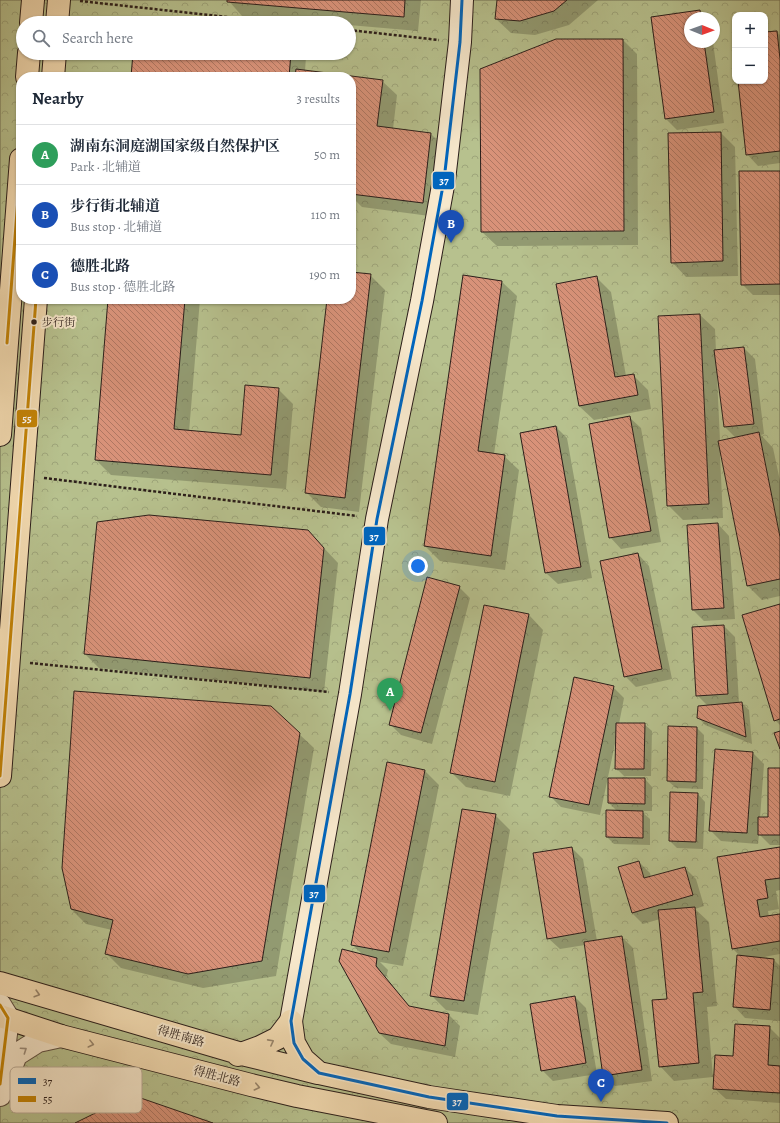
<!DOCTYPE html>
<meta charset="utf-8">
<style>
body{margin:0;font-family:Alegreya,"Noto Serif SC",serif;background:#f6f6f7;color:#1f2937}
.controls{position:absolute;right:12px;top:12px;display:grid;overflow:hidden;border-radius:8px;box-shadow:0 1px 3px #0004}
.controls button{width:36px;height:36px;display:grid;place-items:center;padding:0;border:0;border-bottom:1px solid #e0e1e3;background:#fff;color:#1f2937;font:20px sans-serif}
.compass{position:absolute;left:684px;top:12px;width:36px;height:36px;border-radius:50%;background:#fff;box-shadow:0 1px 3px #0004;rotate:91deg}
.you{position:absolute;left:418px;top:566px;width:14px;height:14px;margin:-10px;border:3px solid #fff;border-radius:50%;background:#1a73e8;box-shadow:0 0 0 6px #1a73e833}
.badge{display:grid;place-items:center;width:26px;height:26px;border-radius:50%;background:#b45309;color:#fff;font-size:13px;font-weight:700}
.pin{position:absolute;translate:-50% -33px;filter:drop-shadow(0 1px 2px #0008)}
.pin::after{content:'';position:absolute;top:21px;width:14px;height:12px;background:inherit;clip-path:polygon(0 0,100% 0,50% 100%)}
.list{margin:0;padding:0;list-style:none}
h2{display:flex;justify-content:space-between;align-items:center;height:52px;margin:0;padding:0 16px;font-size:17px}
h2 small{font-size:13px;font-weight:400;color:#747a83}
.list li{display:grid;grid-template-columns:26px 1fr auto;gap:12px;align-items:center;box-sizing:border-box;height:60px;padding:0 16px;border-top:1px solid #e0e1e3}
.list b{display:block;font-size:15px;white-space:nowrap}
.list p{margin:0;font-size:13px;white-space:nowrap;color:#747a83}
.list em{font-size:13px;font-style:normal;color:#747a83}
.icon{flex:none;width:22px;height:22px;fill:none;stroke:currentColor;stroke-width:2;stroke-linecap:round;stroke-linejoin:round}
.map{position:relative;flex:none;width:780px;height:1123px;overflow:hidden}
.search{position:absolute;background:#fff;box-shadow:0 1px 3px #0004;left:16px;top:16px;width:340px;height:44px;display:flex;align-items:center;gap:10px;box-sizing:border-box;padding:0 14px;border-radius:22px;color:#747a83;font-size:15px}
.panel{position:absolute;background:#fff;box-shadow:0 1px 3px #0004;left:16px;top:72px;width:340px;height:232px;border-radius:16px}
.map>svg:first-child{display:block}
</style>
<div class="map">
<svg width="780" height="1123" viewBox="0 0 780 1123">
<defs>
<pattern id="park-crowns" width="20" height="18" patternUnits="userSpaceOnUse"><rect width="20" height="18" fill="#b7c18e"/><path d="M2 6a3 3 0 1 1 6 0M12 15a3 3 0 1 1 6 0" fill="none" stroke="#9ea57a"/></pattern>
<pattern id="building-back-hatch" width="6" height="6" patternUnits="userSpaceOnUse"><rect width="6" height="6" fill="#d89279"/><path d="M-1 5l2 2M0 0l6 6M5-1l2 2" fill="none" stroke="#af7762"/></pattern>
</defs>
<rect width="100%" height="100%" fill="#f3dbb1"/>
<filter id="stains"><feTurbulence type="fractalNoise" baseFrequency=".005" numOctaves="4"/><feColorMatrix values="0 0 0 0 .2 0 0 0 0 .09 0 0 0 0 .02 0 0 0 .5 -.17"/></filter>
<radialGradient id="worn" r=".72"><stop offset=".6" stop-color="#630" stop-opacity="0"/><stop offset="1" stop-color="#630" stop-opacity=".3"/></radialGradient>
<path fill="url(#park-crowns)" stroke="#717054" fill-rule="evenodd" d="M0,0H780V1123H0ZM735,15H765V81H735ZM690,18H714V42H690ZM23,23H349V53H23ZM21,77H351V299H21Z"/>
<path fill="#0003" fill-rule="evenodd" d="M228,0H421L418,31L349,25V23H327L242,16Z
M498,0H598L569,25L535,35L511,33L496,19Z
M699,11L707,18H690V42H713L724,123L677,130L666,119L652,17Z
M777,32L780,35V163L758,166L747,154L739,81H765V33Z
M623,40L637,54L638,245L497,246L482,232Z
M134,53H302L306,57L305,71L382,81L397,95L393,129L431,134L445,148L437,217L362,207L351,196V77H132Z
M721,133L735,147L738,276L686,277L672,262Z
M780,172V295H753L742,284Z
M351,273L370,275L385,290L359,512L321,507L306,492L328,299H351Z
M464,276L502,282L517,296L494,454L504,456L519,470L505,570L440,561L425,546Z
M596,277L611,292L626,376L633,375L648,390L651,409L594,420L579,406Z
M109,299H200L189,432L242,436L278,389L293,404L286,489L111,475L96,460Z
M700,315L715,329L716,351L744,348L755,359L764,434L761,435L773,448L780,481V596L762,600L747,585L722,455L720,456L723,518L683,520L668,505L659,317ZM717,376H718L725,427L736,438L720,441Z
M629,417L641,428L661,542L621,549L610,537Z
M556,427L567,438L592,578L558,584L546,573L521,433Z
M718,524L729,536L735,619L704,621L693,610L688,526Z
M308,531L338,563L324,692L99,668L85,654Z
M638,554L649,566L672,679L636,687L625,676Z
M459,587L470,598L432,744L401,735L390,724Z
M780,605V725L775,720Z
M529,615L543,630L510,796L466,787L452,773Z
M724,626L735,637L739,703H742L749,710L752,744L705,725L698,717L708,706L697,695L693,628Z
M613,687L624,698L619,724H644L652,731L651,776H624L616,768L617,739H616L600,815L561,807L550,796Z
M697,728L704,735L703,789L676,788L668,781Z
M299,734L314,748L276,976L203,988L121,968L106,953L112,930L86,924L71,909Z
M753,753L764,764L760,818H769L780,769V845H770L759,834L758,844L721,841L710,830Z
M388,763L425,771L439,785L403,966L380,962L388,970L386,978L411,1008L449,1015L460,1026L455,1057L391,1044L379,1033L363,955L352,944Z
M609,779H645L652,787V811H641L650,819V845L614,844L607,837L618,812L609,803Z
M698,794L705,802L703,849L677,848L670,841Z
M495,815L510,830L478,1015L446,1010L431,995Z
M572,848L583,859L597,941L622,937L633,948L652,1081L615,1086L604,1075L585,945L560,949L548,938Z
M780,849V890L776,891L779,909L768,911L769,917L780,915V954L757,958L774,960L780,966V1021L745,1018L734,1006L741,957L733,949L718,858Z
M639,862L650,873L651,877L685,868L696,879L704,906L695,909L709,922L717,1006L707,1007L713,1077L674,1081L660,1066L668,1000L660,919L643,924L632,913Z
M575,997L586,1008L597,1074L553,1081L542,1070Z
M769,1027L780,1038L779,1066L780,1067V1103L726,1099L714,1088Z"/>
<path fill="url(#building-back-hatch)" stroke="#2b1e1a" d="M227,0H405L404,17L227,2Z
M497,0H567L554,11L520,21L495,19Z
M700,10L701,18H690V42H704L714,112L665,119L651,17Z
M777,31L780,59V151L746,155L738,81H765V32Z
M556,39H623L624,231L481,232L480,69Z
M133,53H291L289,77H131Z
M296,69L383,80L377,126L431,133L423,203L351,194V77H295Z
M721,132L723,261L671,263L668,133Z
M739,171H780V284L741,285Z
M351,272L371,274L345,498L305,493L327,299H351Z
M463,275L502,281L478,451L505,455L491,556L424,546Z
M597,276L615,377L634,374L638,395L579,406L556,284Z
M108,299H185L174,429L241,435L245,385L279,388L271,475L95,460Z
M700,314L709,504L667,506L658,316Z
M744,347L754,424L724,427L714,350Z
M630,416L651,531L609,538L589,424Z
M556,426L581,567L545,573L520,433Z
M759,432L780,537V579L747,586L718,441Z
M149,515L308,530L324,548L310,678L84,654L97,522Z
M718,523L724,608L692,610L687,525Z
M638,553L662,669L624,677L600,561Z
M427,577L460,586L421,733L389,725Z
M780,604V719L774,721L742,615Z
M484,605L529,614L495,782L450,773Z
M724,625L728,694L696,696L692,627Z
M574,677L614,686L589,805L549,797Z
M74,691L271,706L300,733L262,961L188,974L105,954L113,920L71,909L62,868Z
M742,702L746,737L697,718L698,706Z
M616,723H645L644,769H615Z
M668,726L697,727L696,782L667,781Z
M780,731V749L774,733Z
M715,749L753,752L747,833L709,831Z
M387,762L425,770L389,952L351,945Z
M768,768H780V835H758V817H768Z
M608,778H645V804L608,803Z
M670,792L698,793L696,842L669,841Z
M462,809L496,814L464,1001L430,996Z
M606,810L643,811V838L606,837Z
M572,847L586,932L547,939L533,853Z
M780,847V878L765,880L768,898L757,900L760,917L780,914V941L732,949L717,857Z
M639,861L644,878L685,867L693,895L632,913L618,867Z
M695,907L703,992L693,993L699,1063L659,1067L652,1000L667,999L658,910Z
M622,936L642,1070L603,1076L584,942Z
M342,949L377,958L376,966L409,1006L449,1014L445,1046L379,1033L339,961Z
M737,955L774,959L770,1010L733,1007Z
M575,996L586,1063L541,1071L530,1004Z
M735,1024L770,1026L768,1065L780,1066V1093L713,1089L715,1055L733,1056Z
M132,1095L213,1123H75Z"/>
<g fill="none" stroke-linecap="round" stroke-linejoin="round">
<g stroke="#5d4d40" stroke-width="24">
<path id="tertiary" d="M0,1005L8,1018L1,1073
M0,1095L16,1055L38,1041L61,1036"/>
</g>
<g stroke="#2b1e1a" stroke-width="24">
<path id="secondary" d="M291,1021L350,694L377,519L422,301L444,180L460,42L462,0"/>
</g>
<g stroke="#2b1e1a" stroke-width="24">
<path id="primary" d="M31,23L33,0
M57,23L59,0
M27,77L29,53
M53,77L55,53
M0,435L21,159
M0,776L36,299
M0,983L242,1054L318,1073
M0,1016L61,1036L251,1085L297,1096L436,1123
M291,1021L294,1043L303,1059L319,1073L429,1097L557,1116L667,1123
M238,1055L260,1047L278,1038L291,1021"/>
</g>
<path stroke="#2b1e1a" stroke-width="2.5" stroke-dasharray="3 2" stroke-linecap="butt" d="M80,1L283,23
M349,30L439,40
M44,478L357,516
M30,663L329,692"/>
<use href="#tertiary" stroke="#f7e8cc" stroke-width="22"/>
<use href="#secondary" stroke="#f7e8cc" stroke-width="22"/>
<use href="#primary" stroke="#f3dbb1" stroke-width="22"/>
<g stroke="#f7e8cc" stroke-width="6">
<path id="bus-1" d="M462,0L460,42L444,180L422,301L377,519L350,694L291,1021L294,1043L303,1059L319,1073L429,1097L557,1116L667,1123"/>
</g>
<g stroke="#f7e8cc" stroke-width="6">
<path id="bus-2" d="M7,343L21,159
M0,776L36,299
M0,1005L8,1018L0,1084"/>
</g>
<use href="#bus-1" stroke="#0065bd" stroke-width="3"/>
<use href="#bus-2" stroke="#c48406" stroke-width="3"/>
</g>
<defs><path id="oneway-chevron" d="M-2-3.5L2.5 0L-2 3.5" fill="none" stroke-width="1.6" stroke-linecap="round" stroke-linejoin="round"/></defs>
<g stroke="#99866d">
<use href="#oneway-chevron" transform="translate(37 994) rotate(16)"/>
<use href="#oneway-chevron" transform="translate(271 1042) rotate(-28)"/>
<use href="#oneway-chevron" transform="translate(91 1044) rotate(14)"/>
<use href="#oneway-chevron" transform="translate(257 1087) rotate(13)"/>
</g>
<use stroke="#9b8d7c" href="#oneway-chevron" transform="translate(24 1050) rotate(-34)"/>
<circle fill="#2b1e1a" stroke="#f7e8cc" stroke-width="1.5" cx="34" cy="322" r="3.5"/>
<g text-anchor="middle" stroke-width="4" stroke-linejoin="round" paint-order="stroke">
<g font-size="11" fill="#2b1e1a" stroke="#f7e8cc" text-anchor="start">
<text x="42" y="326">步行街</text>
</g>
<g font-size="12" fill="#2b1e1a" stroke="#f7e8cc">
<text transform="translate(181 1036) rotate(16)" y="4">得胜南路</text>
<text transform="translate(217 1076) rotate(15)" y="4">得胜北路</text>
</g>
</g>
<rect x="10" y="1067" width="132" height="46" rx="6" fill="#f7e8cc" stroke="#baab97" stroke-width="1"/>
<rect x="18" y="1078" width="18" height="6" fill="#0065bd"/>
<rect x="18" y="1096" width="18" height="6" fill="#c48406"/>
<g font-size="11" fill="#2b1e1a">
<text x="43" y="1085">37</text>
<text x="43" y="1103">55</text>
</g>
<g stroke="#f7e8cc" stroke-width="1.5">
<rect x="432" y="171" width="23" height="19" rx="4" fill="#0065bd"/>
<rect x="16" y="409" width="22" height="19" rx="4" fill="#c48406"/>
<rect x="363" y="526" width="23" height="20" rx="4" fill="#0065bd"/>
<rect x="303" y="884" width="23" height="19" rx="4" fill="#0065bd"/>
<rect x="446" y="1092" width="23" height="19" rx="4" fill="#0065bd"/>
</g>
<g font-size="11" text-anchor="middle" font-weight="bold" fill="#fff">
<text x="444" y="184">37</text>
<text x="27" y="422">55</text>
<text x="374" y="540">37</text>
<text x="314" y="897">37</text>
<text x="457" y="1105">37</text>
</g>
<rect width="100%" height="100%" filter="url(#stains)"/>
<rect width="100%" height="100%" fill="url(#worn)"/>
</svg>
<div class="controls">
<button>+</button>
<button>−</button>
</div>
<svg class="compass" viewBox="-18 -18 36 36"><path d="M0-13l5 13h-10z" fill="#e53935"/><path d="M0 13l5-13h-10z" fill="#747a83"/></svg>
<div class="you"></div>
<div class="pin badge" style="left:390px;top:711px;background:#2e9e5b">A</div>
<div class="pin badge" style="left:451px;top:243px;background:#1a4fb4">B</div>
<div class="pin badge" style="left:601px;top:1102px;background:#1a4fb4">C</div>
<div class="search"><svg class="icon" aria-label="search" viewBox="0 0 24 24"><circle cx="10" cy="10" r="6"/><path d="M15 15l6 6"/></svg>Search here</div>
<section class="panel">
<h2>Nearby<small>3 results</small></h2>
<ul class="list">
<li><span class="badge" style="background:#2e9e5b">A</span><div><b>湖南东洞庭湖国家级自然保护区</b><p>Park · 北辅道</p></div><em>50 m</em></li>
<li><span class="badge" style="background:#1a4fb4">B</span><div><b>步行街北辅道</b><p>Bus stop · 北辅道</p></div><em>110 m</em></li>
<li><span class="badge" style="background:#1a4fb4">C</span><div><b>德胜北路</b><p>Bus stop · 德胜北路</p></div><em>190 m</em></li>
</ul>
</section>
</div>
